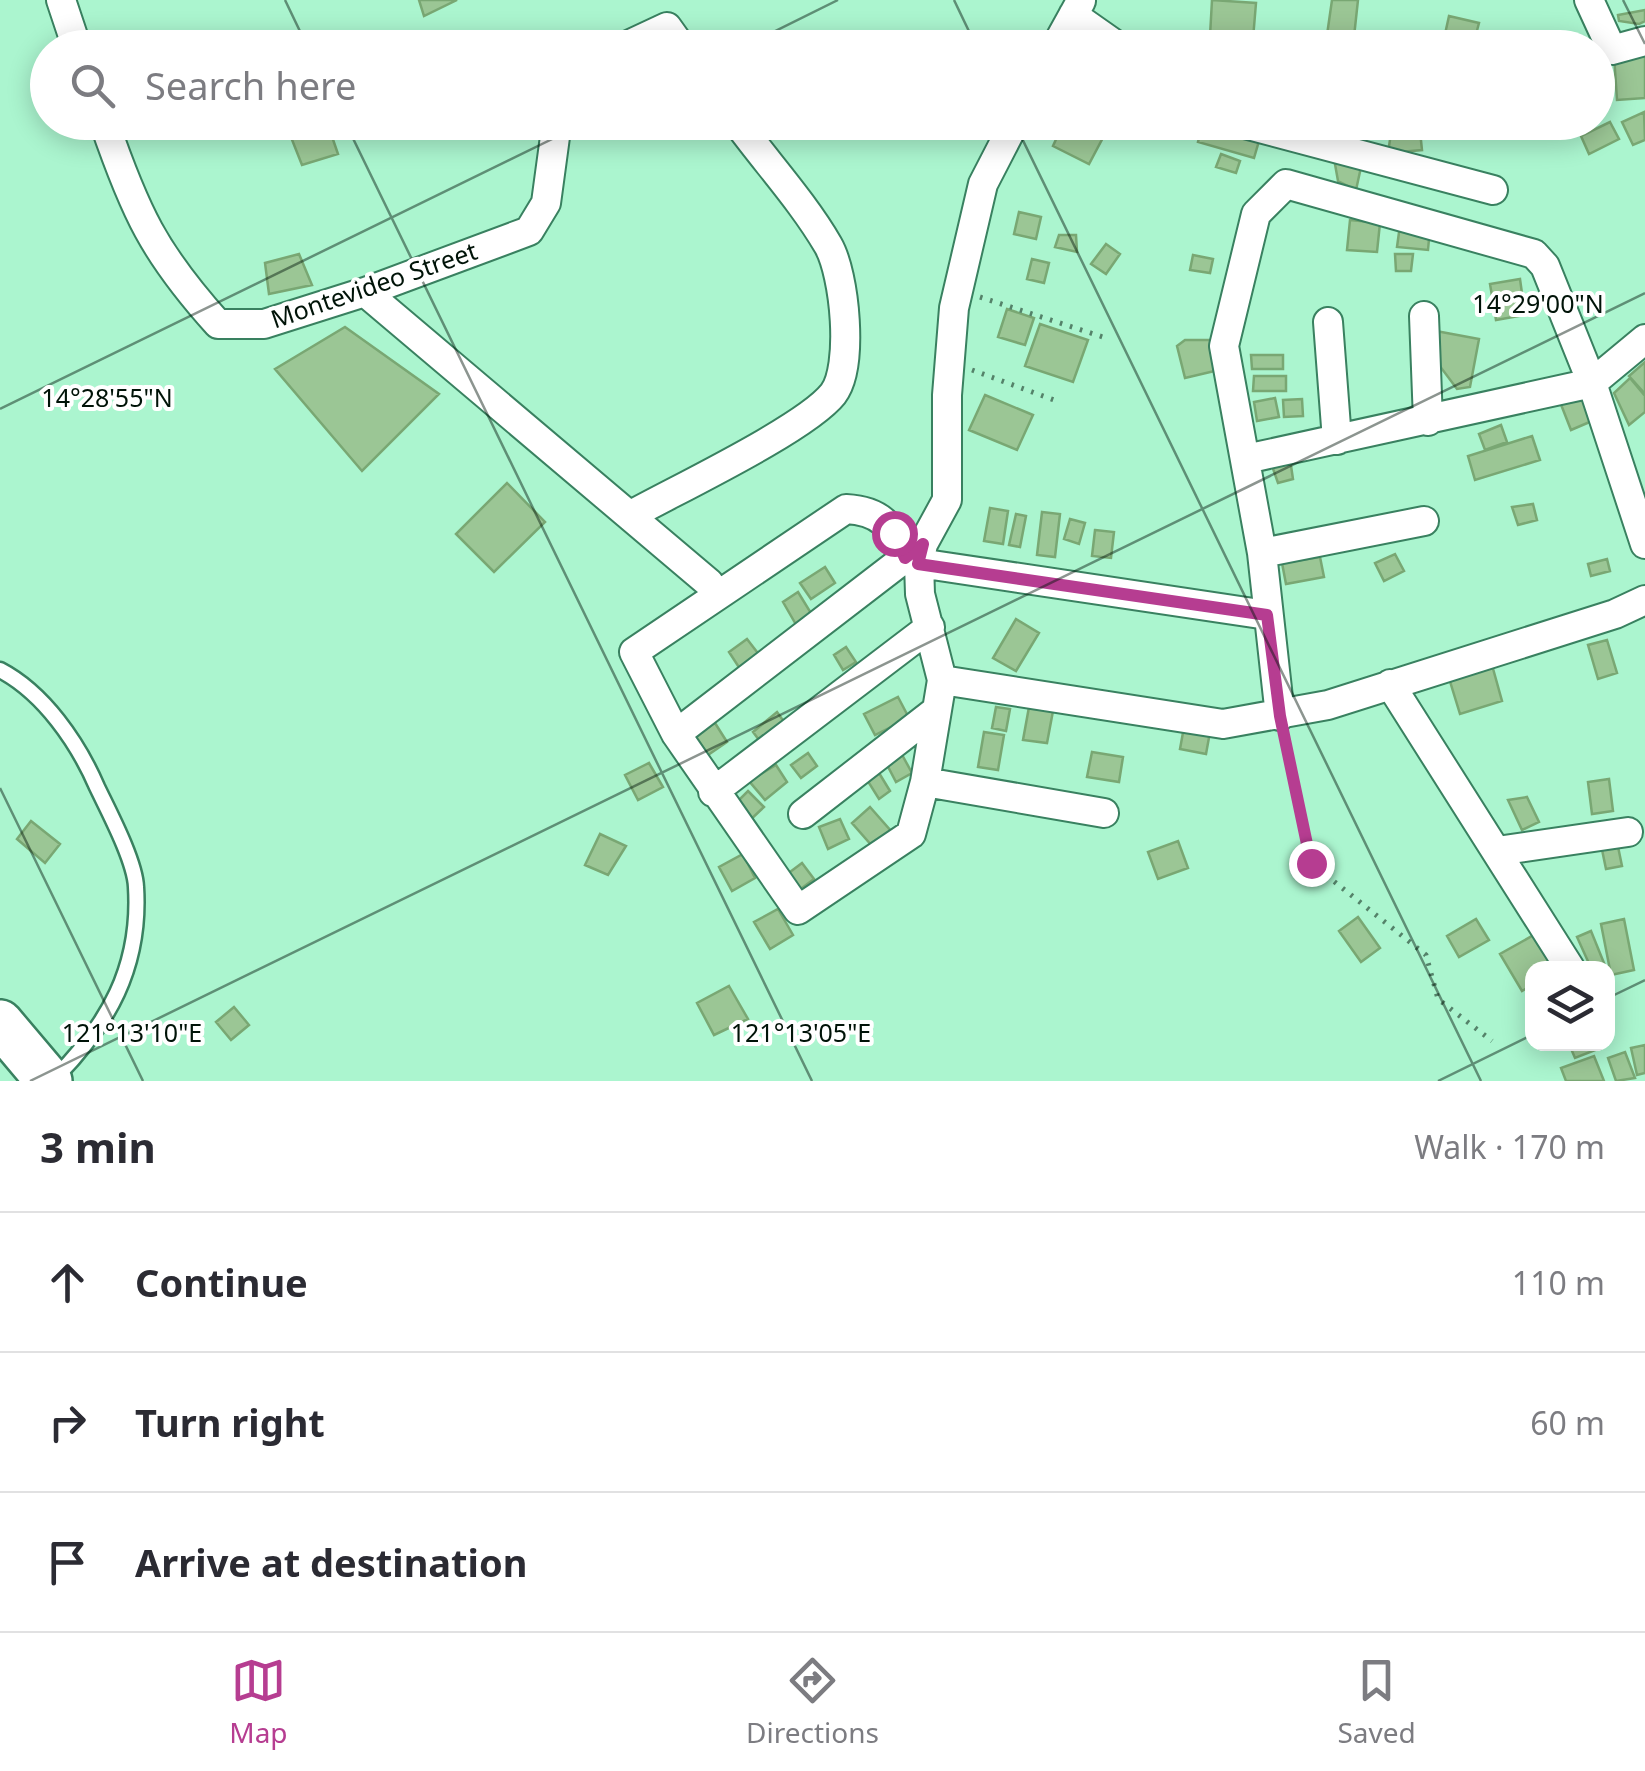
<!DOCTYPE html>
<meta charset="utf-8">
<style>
body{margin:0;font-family:"Noto Sans",sans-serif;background:#f7f7f7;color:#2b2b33}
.controls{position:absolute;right:30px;bottom:30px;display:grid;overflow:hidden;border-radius:20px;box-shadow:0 5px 25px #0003}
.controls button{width:90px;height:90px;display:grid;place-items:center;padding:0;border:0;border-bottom:2px solid #e1e1e2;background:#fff;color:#2b2b33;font:50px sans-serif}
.stop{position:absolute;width:30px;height:30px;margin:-22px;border:8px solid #b63d91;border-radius:50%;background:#fff}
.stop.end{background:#b63d91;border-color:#fff;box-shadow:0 2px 10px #0008}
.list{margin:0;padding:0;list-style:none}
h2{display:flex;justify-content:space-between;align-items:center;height:130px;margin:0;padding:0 40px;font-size:42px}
h2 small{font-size:32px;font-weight:400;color:#7c7c81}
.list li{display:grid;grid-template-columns:65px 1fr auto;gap:30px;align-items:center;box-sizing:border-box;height:140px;padding:0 40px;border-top:2px solid #e1e1e2}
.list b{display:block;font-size:38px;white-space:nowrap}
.list em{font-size:32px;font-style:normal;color:#7c7c81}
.icon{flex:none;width:55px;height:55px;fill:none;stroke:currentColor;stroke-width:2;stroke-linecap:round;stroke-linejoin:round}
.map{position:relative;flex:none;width:1645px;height:1081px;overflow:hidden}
.search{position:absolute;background:#fff;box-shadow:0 5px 25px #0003;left:30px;right:30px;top:30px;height:110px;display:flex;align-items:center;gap:25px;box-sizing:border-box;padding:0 35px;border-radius:55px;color:#7c7c81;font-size:38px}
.sheet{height:550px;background:#fff}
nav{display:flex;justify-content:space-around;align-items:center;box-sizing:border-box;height:140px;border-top:2px solid #e1e1e2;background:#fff;font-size:28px;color:#7c7c81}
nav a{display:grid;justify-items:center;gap:5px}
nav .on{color:#b63d91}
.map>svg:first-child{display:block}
</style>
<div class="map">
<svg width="1645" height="1081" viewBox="0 0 1645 1081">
<rect width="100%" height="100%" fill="#abf5cf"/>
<path fill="#9bc695" stroke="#79a773" stroke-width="2.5" d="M419,0H457L424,16Z
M1212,0L1256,3L1253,39L1210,36Z
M1332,0H1358L1353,46L1326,42Z
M1645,10V21L1639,24L1619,21L1618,15Z
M1449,16L1479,23L1474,42L1445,34Z
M1645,53V98L1617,100L1614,55Z
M1644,112L1645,140L1633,145L1622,122Z
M285,122H327L338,154L302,165Z
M1064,122H1091L1107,130L1089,164L1053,146Z
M1203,122H1221L1261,134L1254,158L1198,142Z
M1336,122H1362L1359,137L1334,132Z
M1610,122L1619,139L1589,154L1581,136Z
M1420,131L1422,150L1388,153L1391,133Z
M1333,153L1363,158L1356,190L1338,181Z
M1221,154L1240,161L1236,173L1216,167Z
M1019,212L1041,217L1036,239L1014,234Z
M1350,220L1380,223L1377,252L1347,250Z
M1400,225L1430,228L1428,250L1397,247Z
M1059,235H1076L1077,252L1055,247Z
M1106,244L1120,254L1106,274L1091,264Z
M299,254L312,285L269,294L265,263Z
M1395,254H1413L1411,271H1396Z
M1193,255L1213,259L1210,273L1190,270Z
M1032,259L1049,263L1044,283L1027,279Z
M1520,279L1525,315L1496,320L1490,284Z
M1007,309L1034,318L1025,345L998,337Z
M1040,324L1088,340L1073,382L1025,366Z
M345,327L439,394L362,471L275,369Z
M1436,331L1479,339L1470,387L1457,389L1433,357Z
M1185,340H1221L1223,369L1185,378L1177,346Z
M1251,355H1283V369H1252Z
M1645,362V394L1629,376Z
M1254,376H1286V391H1253Z
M1630,378L1645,396V412L1629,425L1614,393Z
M1581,394L1592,421L1571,430L1560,402Z
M985,395L1033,415L1017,450L969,430Z
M1275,398L1279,417L1257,421L1254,402Z
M1302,399L1303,416L1284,417L1283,400Z
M1501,425L1507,442L1485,450L1479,434Z
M1532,436L1540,460L1475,480L1468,456Z
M1290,459L1293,479L1278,483L1270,460Z
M507,483L545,522L494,572L456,534Z
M1533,504L1537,520L1518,525L1512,507Z
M990,508L1008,511L1003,544L984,541Z
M1042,512L1060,514L1055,557L1037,555Z
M1016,514L1026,516L1020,547L1009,545Z
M1070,519L1085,523L1079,544L1064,539Z
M1095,530L1114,532L1111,558L1092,556Z
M1395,554L1404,571L1384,581L1375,563Z
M1320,557L1324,577L1286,584L1282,563Z
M1607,559L1610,571L1591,576L1588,564Z
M825,567L835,583L811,599L800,583Z
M798,592L814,618L798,628L783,602Z
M1016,619L1039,633L1016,671L993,658Z
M747,639L764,661L744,675L729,652Z
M1607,640L1617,673L1598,679L1588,645Z
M846,647L856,662L843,670L834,655Z
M1492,665L1502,701L1460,714L1449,678Z
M898,697L909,718L875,735L864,714Z
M996,707L1010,709L1006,731L992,728Z
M1029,707L1053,711L1047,743L1023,740Z
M777,712L792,733L765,748L753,732Z
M715,723L727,742L708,755L695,735Z
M1184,727L1210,732L1206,754L1180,749Z
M984,732L1004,735L998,770L978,767Z
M900,751L912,773L896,782L884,759Z
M1092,752L1123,757L1119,782L1087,777Z
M808,753L817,766L801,778L791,765Z
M649,763L663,787L638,800L625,775Z
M776,765L787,782L765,800L749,781Z
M876,768L890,791L879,799L864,775Z
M1609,779L1613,811L1592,814L1588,782Z
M748,791L764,807L747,823L731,808Z
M1527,797L1539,822L1522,830L1508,800Z
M870,807L891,831L873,847L852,823Z
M840,819L849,839L828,849L819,827Z
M31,821L60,844L45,863L17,839Z
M600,834L626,846L608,875L585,865Z
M1616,837L1622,866L1606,869L1600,840Z
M1178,841L1188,868L1158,879L1148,852Z
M743,854L755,878L732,891L719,867Z
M802,863L814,879L798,891L786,875Z
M778,909L793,935L770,949L754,922Z
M1358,917L1380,948L1361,962L1339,931Z
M1476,919L1489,940L1459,957L1447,936Z
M1624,919L1634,970L1611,975L1601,924Z
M1591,931L1606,968H1591L1577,937Z
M1539,932L1560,968H1532V985L1522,991L1500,954Z
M729,986L748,1019L714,1035L697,1003Z
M234,1007L249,1025L231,1040L216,1022Z
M1569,1044H1602L1603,1047L1575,1058Z
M1645,1045V1073L1637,1075L1631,1048Z
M1625,1052L1635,1078L1616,1081L1608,1058Z
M1594,1056L1604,1081H1566L1561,1068Z"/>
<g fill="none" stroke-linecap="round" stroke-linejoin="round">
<g stroke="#398160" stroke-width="19">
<path id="lane" d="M0,670C44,693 78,743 97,787C109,812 135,861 136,887C141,967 108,1025 54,1079"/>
</g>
<g stroke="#398160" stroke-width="32">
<path id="street" d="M61,0L77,48
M1589,0L1612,50L1645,41
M1073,15L1120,48
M622,48L667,27L682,48
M1055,48L1081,1
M104,122C135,212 154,253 218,324H264L365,292L529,231L546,203L557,122
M1237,122L1493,190
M365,292L709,583
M1424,316L1428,421
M1328,322L1337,440
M1246,459L1592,383L1645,339
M631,515C676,490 805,429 833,394C854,367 845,274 828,245C803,202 767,163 737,122
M1262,553L1424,521
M905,558C892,526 882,511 846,509L634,652L676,734L798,910L911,834L925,782L942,680L920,594L919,563L923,544L947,500V395L954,308L983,184L1015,122
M919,563L1267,615
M942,680L1223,724L1328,705L1615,614L1645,600
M1390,684L1570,968
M1280,716L1262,553L1224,346L1256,214L1286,184L1534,254L1545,266L1592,383L1645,544
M676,734L918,548
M925,782L1104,813
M713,792L930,627
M803,814L937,710
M1497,851L1628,832"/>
</g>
<g stroke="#398160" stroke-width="50">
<path id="primary" d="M0,1023L49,1081"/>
</g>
<path stroke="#548269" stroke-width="5" stroke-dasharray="2.5 8" stroke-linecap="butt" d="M980,297L1106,338
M972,370L1054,400
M1285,738L1311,863L1426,955L1438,999L1492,1041"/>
<use href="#lane" stroke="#fff" stroke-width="14"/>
<use href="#street" stroke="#fff" stroke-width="28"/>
<use href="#primary" stroke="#fff" stroke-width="45"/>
</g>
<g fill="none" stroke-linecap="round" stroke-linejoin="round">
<path stroke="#b63d91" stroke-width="12" d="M894,533L905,558L923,544L918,564L1267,615L1280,716L1311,863"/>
</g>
<path fill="none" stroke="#001308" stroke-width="2.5" stroke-opacity="0.45" d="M285,0L308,48M954,0L977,48M1623,0L1645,44M741,48L838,0M345,122L812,1081M1014,122L1481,1081M0,409L587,122M0,788L143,1081M1608,998L1645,980M30,1081L1645,293M1438,1081L1532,1035"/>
<g text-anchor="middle" stroke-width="8" stroke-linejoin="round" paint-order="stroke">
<g font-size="25" fill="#001308" stroke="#fff">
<text transform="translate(374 285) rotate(-19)" y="9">Montevideo Street</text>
</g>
</g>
<g font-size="25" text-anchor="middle" fill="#001308" stroke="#fff" stroke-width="8" stroke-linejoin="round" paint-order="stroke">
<text x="1538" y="313">14°29'00"N</text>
<text x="107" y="407">14°28'55"N</text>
<text x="132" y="1042">121°13'10"E</text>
<text x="801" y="1042">121°13'05"E</text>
</g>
</svg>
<div class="controls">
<button><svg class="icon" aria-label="layers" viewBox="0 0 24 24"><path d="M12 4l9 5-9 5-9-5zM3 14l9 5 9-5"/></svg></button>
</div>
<div class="stop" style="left:894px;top:533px"></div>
<div class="stop end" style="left:1311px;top:863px"></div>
<div class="search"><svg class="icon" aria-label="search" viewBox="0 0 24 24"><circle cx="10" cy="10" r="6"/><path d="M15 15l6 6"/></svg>Search here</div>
</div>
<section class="sheet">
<h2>3 min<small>Walk · 170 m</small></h2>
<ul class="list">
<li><svg class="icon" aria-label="ahead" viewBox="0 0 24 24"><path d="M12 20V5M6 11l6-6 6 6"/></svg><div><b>Continue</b></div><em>110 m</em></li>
<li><svg class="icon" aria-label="right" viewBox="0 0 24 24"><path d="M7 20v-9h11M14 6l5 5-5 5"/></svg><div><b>Turn right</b></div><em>60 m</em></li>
<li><svg class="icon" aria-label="arrive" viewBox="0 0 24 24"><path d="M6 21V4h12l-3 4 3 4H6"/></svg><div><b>Arrive at destination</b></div></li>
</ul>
</section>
<nav>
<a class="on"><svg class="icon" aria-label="map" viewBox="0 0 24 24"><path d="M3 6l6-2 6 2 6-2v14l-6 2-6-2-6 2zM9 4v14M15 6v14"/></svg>Map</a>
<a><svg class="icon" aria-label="directions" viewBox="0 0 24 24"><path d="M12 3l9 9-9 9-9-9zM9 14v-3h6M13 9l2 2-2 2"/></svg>Directions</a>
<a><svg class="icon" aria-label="saved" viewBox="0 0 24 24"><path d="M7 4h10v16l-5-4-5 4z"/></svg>Saved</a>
</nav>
